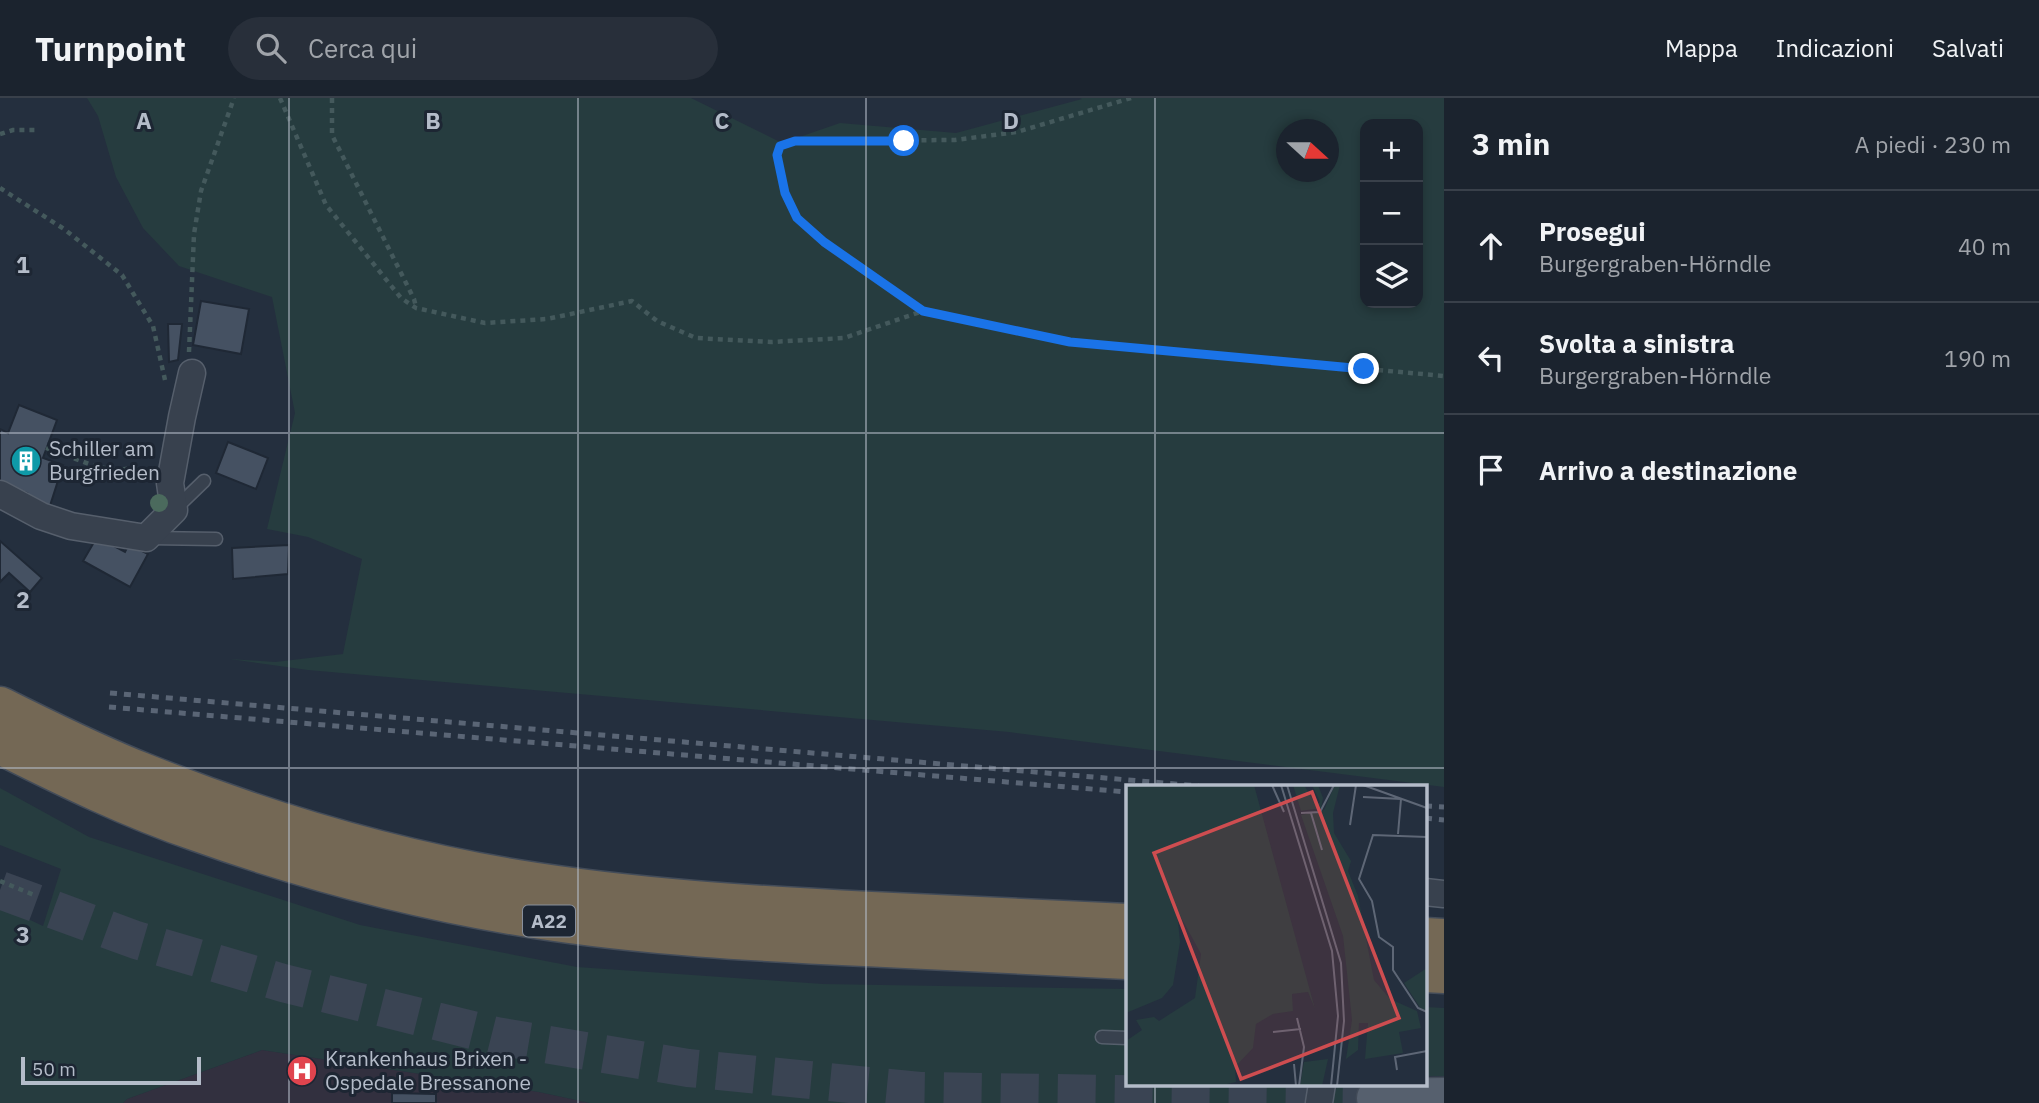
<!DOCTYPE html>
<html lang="it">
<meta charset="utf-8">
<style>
body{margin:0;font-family:"IBM Plex Sans",sans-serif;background:#282f3a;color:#f1f3f6}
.controls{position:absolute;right:21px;top:21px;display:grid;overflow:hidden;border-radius:14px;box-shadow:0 4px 10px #0003}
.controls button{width:63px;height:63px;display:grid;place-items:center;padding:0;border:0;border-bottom:2px solid #39404a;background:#1b232e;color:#f1f3f6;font:35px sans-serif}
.compass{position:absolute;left:1276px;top:21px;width:63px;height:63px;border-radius:50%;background:#1b232e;box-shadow:0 4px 10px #0003;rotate:111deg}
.scale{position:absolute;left:21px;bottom:18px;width:180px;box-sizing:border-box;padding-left:7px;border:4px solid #b4bcc9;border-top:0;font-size:19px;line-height:24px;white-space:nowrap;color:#b4bcc9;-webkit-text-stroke:5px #1d2633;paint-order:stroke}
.stop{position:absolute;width:21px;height:21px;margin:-16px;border:5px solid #1a73e8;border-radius:50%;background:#fff}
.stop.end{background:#1a73e8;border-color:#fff;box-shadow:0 2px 7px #0008}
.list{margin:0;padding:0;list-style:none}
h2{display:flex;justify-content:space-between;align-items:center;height:91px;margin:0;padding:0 28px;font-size:30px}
h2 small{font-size:23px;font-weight:400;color:#a0a4aa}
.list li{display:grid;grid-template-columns:46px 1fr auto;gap:21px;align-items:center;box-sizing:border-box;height:112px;padding:0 28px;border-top:2px solid #39404a}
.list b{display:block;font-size:26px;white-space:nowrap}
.list p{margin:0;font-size:23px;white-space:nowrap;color:#a0a4aa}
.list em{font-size:23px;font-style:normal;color:#a0a4aa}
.icon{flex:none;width:38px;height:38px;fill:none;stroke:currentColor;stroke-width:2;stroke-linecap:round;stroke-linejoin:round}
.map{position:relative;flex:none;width:1444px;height:1005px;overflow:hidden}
header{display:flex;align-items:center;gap:42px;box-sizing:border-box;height:98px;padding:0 35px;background:#1b232e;border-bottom:2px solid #39404a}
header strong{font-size:33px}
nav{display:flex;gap:38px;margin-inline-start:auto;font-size:24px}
.search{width:490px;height:63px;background:#282f3a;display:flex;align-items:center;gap:18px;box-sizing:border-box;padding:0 24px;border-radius:38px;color:#a0a4aa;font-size:26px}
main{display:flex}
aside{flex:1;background:#1b232e}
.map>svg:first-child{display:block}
</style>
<header>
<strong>Turnpoint</strong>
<div class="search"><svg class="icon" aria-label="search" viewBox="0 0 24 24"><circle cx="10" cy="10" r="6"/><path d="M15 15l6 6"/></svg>Cerca qui</div>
<nav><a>Mappa</a><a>Indicazioni</a><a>Salvati</a></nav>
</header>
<main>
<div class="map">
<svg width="1444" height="1005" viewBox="0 0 1444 1005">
<rect width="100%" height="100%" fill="#242f3e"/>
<path fill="#32303f" d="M262,952L539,994L590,1005H123L127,1001Z"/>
<path fill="#263c3f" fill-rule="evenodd" d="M87,0H691L782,45L840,25L956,35L1082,1L1080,0H1444V689L1009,634L308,572L230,561L275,564L343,556L362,461L308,439L267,431L295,315L272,199L179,168L143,130L116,79L98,18ZM1365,26H1418V205H1365ZM1286,32H1328V74H1286Z
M0,690L89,739L360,827L577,869L823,886L1127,891V986H1311V1005H590L539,994L262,952L127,1001L123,1005H0V808L43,828L61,771L0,747Z
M1425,909L1444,910V978H1425Z
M1338,986H1371L1364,1005H1334L1333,1000Z"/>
<path fill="#455162" stroke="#1f2835" stroke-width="2" d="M201,203L249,211L241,256L193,247Z
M168,226H182L178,262L169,264Z
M19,307L57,322L43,360L63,367L48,414L24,404L27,395L0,385V331L8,335Z
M228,344L268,360L256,391L216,375Z
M97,439L125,454L129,446L148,456L130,489L83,463Z
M0,443L42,480L30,494L9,475L0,484Z
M289,447L288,476L233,481L232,450Z
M392,995L436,996V1005H392Z"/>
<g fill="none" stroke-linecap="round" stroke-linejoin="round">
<path stroke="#3a4453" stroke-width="38" stroke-dasharray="38 19" stroke-linecap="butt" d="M0,792L136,842L283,885L496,938L688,970L920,993L1376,1000"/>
<g stroke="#565f6c" stroke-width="15">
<path id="lane" d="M174,412L204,383
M150,440L216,441
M1102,939L1127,940"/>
</g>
<g stroke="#565f6c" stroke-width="29">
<path id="street" d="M0,396L41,418L71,428L146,440L174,412L170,385L182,319L192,275
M1425,794L1444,796
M1319,1005L1322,986"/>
</g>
<g stroke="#414a57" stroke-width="41">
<path id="primary" d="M1376,1000L1444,999"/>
</g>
<g stroke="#434c59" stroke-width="41">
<path id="highway" d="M0,608C47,631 94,655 143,674C263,722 390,760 517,781C634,800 753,807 871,813C957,817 1042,821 1127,825
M0,647C64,679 129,711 197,734C306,773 421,803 535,821C645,838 755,844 865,849C953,853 1040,858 1127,862
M1425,839L1444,840
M1425,875L1444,876"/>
</g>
<path stroke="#44595c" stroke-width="4.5" stroke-dasharray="5 5" stroke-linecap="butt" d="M280,0L326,107L401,200L416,210L485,225L547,221L632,203L657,223L696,240L771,244L844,240L923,213
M332,0V37L414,201L416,209
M1131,0L1017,34L955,42L795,43L780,48L777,57L784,95L797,120L824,144L923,213L1070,244L1444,278
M0,36L13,32H39
M0,90L64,131L122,177L153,228L165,282
M189,254L194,136L201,93L234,0
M46,350L97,369L118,372L134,370L150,374
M0,783L34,797"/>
<use href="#lane" stroke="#38414e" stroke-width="12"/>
<use href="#street" stroke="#38414e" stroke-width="26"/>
<use href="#primary" stroke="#56606e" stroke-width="38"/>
<use href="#highway" stroke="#746855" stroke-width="38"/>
<path stroke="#5a6575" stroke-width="5" stroke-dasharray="7 7" stroke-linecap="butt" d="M110,595L1199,688
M109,609L1127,694
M1425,708L1444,709
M1425,720L1444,722"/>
</g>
<circle fill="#4b6a5d" cx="159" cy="405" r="9"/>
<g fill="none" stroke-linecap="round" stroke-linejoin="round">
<path stroke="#1a73e8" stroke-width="9" d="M904,43H795L780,48L777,57L785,95L797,120L824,144L923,213L1070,244L1364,271"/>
</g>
<path fill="none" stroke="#b4bcc9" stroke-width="2" stroke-opacity="0.55" d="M289,0V1005M578,0V1005M866,0V1005M1155,0V688M0,335H1444M0,670H1444M1155,986V1005"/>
<defs>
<g id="building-disc" transform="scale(1.575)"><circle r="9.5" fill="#0f9aa8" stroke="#1d2633"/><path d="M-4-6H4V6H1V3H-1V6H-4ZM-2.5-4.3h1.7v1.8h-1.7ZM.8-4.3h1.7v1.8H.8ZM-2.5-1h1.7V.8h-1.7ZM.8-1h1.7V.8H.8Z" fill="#fff"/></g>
<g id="hospital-disc" transform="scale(1.575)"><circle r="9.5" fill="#e0444e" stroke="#1d2633"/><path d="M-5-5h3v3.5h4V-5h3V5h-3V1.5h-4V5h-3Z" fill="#fff"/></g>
</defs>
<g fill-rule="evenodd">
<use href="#building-disc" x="26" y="363"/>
<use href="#hospital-disc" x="302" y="973"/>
</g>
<g text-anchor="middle" stroke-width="6" stroke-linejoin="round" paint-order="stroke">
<rect fill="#1d2633" stroke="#878f9c" stroke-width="2" x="523" y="807.5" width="52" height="31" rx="5"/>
<g font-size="19" font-weight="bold" fill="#b4bcc9">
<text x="549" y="830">A22</text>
</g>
<g font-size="21" fill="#b4bcc9" stroke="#1d2633" text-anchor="start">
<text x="49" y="358">Schiller am<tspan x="49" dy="24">Burgfrieden</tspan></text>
<text x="325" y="968">Krankenhaus Brixen -<tspan x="325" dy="24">Ospedale Bressanone</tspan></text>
</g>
</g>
<g transform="translate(1126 687)">
<rect width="301" height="301" fill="#242f3e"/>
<path d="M0,0H128L189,224L182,207L166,209L167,226L147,229L130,239L127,263L109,282L110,297L101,299L111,301H0V256L16,245L10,235L28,232L33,236L69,213L75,169L51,125L54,157L47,200L36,213L0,228ZM167,0H178L190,20L194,17L186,0H192L197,13L195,23L175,26ZM214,0L207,28L208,48L225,76L222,86L232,111L248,195L264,214L291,226L295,243L273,247L277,268L239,274L242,238H233L232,265L220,274L226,235L217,151L175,30L198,25L208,2ZM301,183V225L295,224L278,198ZM202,274L196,301H174L178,277Z" fill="#263c3f"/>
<path fill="none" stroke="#5e6776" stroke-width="2" d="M146,0L158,27M155,0L206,166L212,231L205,301M161,0L215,178L218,236L211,301M237,0L301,23M237,12L275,14L272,49M175,28L194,27L208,0M185,28L196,65M224,40L230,0M301,52L247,50L233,94L246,116L253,152L267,162V185L292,223L301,227M171,233L178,262L173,301M147,247L175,244M168,279L170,301M271,285L269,272L301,266"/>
<path fill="#ce4d50" fill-opacity="0.15" stroke="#ce4d50" stroke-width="3.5" d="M186,7L273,233L115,294L28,68Z"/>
<rect width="301" height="301" fill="none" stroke="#b4bcc9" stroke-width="3.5"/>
</g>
<g font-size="23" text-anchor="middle" font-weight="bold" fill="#b4bcc9" stroke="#1d2633" stroke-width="6" stroke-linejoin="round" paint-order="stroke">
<text x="144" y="31">A</text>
<text x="433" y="31">B</text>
<text x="722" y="31">C</text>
<text x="1011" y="31">D</text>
<text x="23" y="175">1</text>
<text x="23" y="510">2</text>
<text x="23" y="845">3</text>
</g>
</svg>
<div class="controls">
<button>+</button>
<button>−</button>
<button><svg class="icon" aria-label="layers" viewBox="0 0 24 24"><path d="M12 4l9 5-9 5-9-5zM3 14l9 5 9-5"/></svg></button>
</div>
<svg class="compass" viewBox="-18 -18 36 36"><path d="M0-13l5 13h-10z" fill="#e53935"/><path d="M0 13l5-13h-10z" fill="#a0a4aa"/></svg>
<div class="scale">50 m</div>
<div class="stop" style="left:904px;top:43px"></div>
<div class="stop end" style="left:1364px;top:271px"></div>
</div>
<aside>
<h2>3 min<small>A piedi · 230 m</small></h2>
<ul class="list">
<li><svg class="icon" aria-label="ahead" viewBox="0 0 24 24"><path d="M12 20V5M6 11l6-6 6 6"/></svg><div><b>Prosegui</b><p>Burgergraben-Hörndle</p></div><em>40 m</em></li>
<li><svg class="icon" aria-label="left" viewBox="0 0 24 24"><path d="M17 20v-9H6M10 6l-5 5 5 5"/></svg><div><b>Svolta a sinistra</b><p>Burgergraben-Hörndle</p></div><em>190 m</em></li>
<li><svg class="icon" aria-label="arrive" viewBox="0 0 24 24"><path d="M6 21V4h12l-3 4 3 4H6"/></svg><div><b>Arrivo a destinazione</b></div></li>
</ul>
</aside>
</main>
